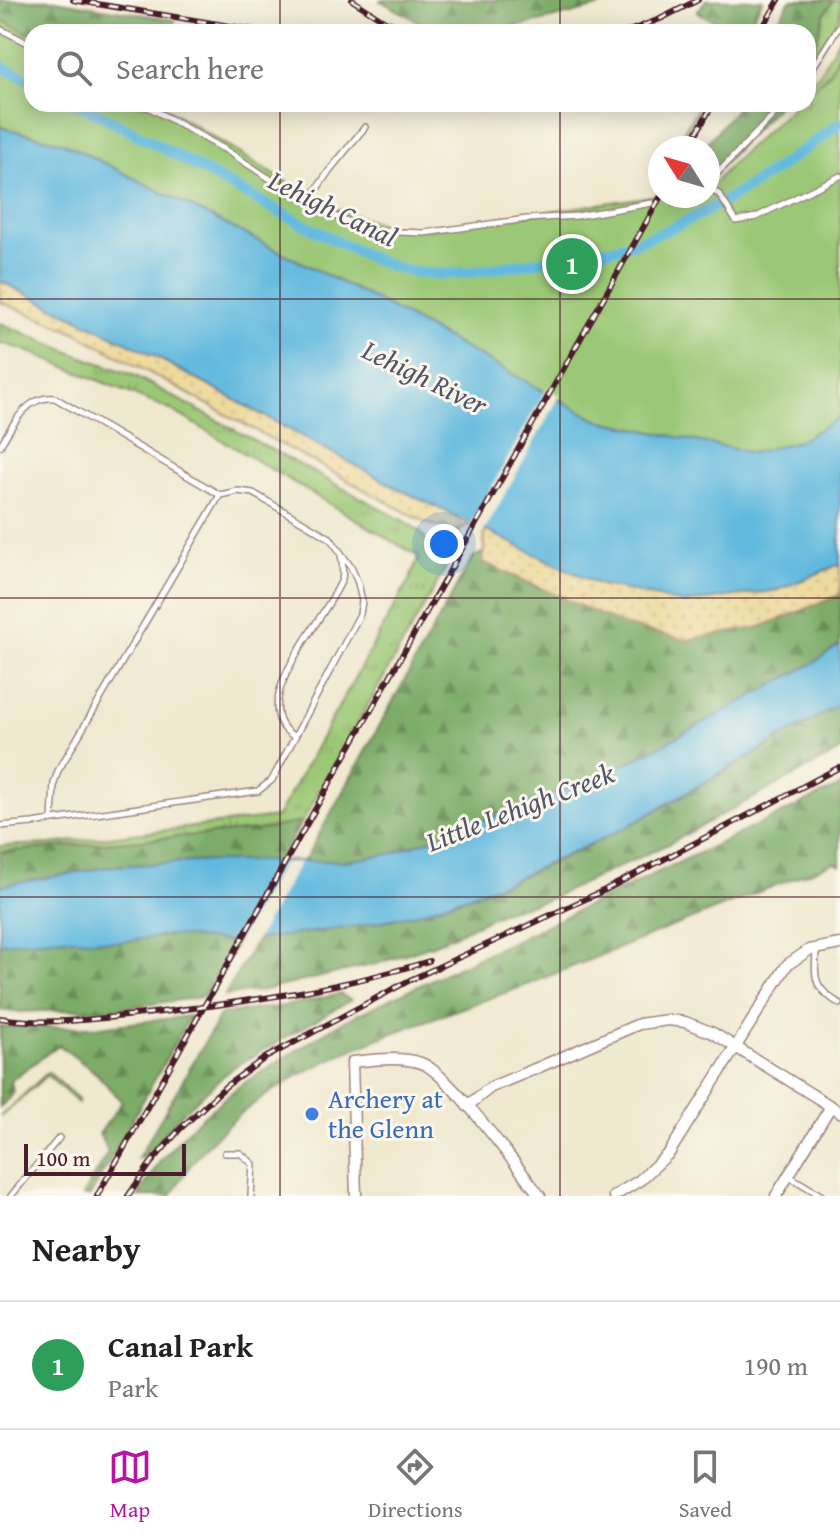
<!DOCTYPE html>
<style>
body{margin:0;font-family:"Gentium Book Plus",serif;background:#f6f6f6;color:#222}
.compass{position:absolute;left:648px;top:136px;width:72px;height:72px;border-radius:50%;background:#fff;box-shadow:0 4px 20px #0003;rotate:307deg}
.scale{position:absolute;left:24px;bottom:20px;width:162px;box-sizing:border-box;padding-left:8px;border:4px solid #4a1f2b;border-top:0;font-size:22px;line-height:28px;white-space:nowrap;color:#4a1f2b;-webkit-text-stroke:6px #fbf7ec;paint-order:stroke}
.you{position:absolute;left:444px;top:544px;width:28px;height:28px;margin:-20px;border:6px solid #fff;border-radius:50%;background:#1a73e8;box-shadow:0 0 0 12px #1a73e833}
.badge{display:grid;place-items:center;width:52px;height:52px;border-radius:50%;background:#b5179e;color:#fff;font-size:26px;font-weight:700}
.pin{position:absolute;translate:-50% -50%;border:4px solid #fff;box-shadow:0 2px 8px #0006}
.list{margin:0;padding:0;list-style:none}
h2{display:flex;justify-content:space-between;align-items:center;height:104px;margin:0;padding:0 32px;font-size:34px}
h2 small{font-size:26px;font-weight:400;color:#767676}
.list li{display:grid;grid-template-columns:52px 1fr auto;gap:24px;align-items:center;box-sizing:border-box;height:128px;padding:0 32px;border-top:2px solid #e0e0e0}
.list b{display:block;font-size:30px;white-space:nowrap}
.list p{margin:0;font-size:26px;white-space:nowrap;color:#767676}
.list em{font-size:26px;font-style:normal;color:#767676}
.icon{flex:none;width:44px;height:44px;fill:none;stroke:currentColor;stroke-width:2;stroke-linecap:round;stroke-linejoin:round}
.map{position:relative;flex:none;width:840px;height:1196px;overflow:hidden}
.search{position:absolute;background:#fff;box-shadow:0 4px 20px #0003;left:24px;right:24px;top:24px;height:88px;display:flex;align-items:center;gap:20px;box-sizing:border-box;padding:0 28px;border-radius:24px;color:#767676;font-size:30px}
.sheet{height:232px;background:#fff}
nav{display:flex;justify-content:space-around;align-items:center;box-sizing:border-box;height:112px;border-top:2px solid #e0e0e0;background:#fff;font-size:22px;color:#767676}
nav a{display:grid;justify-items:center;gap:4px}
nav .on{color:#b5179e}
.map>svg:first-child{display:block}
</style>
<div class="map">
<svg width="840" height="1196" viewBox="0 0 840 1196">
<defs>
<pattern id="grass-tufts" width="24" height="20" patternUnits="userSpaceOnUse" patternTransform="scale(2)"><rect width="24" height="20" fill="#9bc876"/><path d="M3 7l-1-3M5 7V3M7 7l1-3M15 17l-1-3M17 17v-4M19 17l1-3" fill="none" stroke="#87ab66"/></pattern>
<pattern id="forest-firs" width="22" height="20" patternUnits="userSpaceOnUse" patternTransform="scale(2)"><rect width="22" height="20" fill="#7cac67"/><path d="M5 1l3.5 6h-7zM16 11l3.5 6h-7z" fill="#688b55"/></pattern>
<pattern id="sand-dots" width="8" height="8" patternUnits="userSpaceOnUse" patternTransform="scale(2)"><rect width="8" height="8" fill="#eeda9e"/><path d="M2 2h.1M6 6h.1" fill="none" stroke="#cebb88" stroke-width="1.8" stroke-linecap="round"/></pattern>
</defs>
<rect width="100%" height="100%" fill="#fbf7ec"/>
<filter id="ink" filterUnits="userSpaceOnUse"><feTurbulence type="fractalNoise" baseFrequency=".0125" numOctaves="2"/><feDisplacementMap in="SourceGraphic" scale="16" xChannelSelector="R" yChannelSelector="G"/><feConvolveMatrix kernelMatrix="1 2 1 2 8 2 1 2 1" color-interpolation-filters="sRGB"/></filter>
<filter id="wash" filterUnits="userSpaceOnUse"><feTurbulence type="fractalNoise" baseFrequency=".006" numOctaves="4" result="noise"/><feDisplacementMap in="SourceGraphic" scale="32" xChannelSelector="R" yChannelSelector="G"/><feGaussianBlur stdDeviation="1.8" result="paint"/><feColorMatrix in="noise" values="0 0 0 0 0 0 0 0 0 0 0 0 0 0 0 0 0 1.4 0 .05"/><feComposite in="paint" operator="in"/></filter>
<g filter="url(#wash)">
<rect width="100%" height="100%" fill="#f0e9d0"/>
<path fill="url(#grass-tufts)" stroke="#727450" stroke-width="2" d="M833,0H840V16L810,64L824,15Z
M840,36C840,65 829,74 808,93V85L819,74Z
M0,323L72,353L133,375L406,522L420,532L430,546L440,547L458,531L462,539L302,822L258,830L0,852V846L50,844L277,817L410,579L419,557L173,411L22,349L0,343Z
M48,1072L78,1099V1103L47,1075L0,1117Z"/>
<path fill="url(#forest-firs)" stroke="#636649" stroke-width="2" d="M0,0H54L175,20L173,32H32V35L0,20Z
M379,0H623C562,17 499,36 436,31Z
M706,0H763L745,32H736L697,12Z
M790,0H833L824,15L808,67V32H775L776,24Z
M699,104H705L680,148H674Z
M740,104H779L721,166L708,174V148H703Z
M485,552L484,562L538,588L760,627L840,595V645L812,664L634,760L538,801L390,854L346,861L300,862L306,858L473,557Z
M840,704V751L668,844L547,900L505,911L435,944L376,964L260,991L225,995L257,939C309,931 362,928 413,914C565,874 705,782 840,704Z
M840,786V865L834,862C734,902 634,942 534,982C408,1031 240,1067 171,1196H138L160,1161L193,1125L239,1086L342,1022Z
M302,822L284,853L282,863L210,861L114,866L0,886V852L258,830Z
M168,935L237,942L207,996L124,1008L14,1012L0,1010V943L65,938L120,942Z
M340,994L351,1000L232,1068L183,1112L147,1154L138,1158L221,1014L284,1006Z
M190,1016L90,1196H82L108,1152L99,1134L122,1102L97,1074L59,1045L11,1080L13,1094L0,1107V1027H99Z"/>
<path fill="url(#sand-dots)" stroke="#9c7c64" stroke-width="2" d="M0,281L143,350L401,490L472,523L458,531L426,523L71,330L0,302Z
M485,530L598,584L684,603L778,590L840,564V595L760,627L686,640L623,625L483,562Z"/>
<path fill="#9bc876" stroke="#727450" stroke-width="2" d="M0,20L32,35V104H159L324,205L388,226L428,229L660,195L708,196V181L713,184L739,156L796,104H808V93L827,76L840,55V417L799,441L752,453L597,420L374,299L64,143L0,127Z"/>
<path fill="#62b9df" stroke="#566c85" stroke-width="2" d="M0,127L64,143L374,299L597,420L752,453L799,441L840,417V564L778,590L684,603L598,584L401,490L143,350L0,281Z
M840,645V704L623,829L510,881L415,914L359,926L237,942L168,935L120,942L65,938L0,943V886L114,866L210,861H346L390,854L538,801L634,760L812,664Z"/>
<path fill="#f0e9d0" d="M547,388L560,396L483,533L470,526Z
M300,862L254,944L235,946L282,863Z"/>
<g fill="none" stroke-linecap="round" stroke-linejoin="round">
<path stroke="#62b9df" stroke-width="11" d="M0,66L32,81
M79,104C157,142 231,188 309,227C338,241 366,258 397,268C437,280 477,271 517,265C556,258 598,254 636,242C711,216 777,170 840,123"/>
</g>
</g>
<g filter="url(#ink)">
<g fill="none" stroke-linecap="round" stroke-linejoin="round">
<g stroke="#9d847e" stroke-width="8">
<path id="service" d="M0,29L32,45
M808,75L840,25
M143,104L224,149L295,195L334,216L375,231L424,233L527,219L577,216L652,203
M708,183L784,104
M708,189L719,194L736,221L756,217L840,176
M674,198L682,196
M308,202L329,171L365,127
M0,446C13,424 27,395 55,398L220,495L238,491L253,493L330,538L351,567L358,583L362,601L360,614L272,780L258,791L32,823L0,826
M295,737C240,706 329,616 342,579C344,571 342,562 341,554
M52,819L54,783L58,771L220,495
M816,948C815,979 812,987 840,1004
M225,1153H240L253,1164L251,1196
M789,1176L822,1196
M11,1196L59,1138"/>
</g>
<g stroke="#9d847e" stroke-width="13">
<path id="minor" d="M467,1106L491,1087L537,1068L639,1024L668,1020L685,1022L713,1033L840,1112
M356,1196L352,1062C373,1060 400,1056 421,1063C447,1071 519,1169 540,1196
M614,1196L640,1180L669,1153L787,965L809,950L840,944
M776,1196L831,1106"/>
</g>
<use href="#service" stroke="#fff" stroke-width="5"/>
<use href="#minor" stroke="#fff" stroke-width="10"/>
<g stroke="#4a1f2b" stroke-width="6">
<path id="rail" d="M73,0L266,32
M352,0L385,21L418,32
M626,32L660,19L698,0
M760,32L779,0
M688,148L713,104
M0,1018C49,1026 103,1018 153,1013C246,1002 339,989 429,961
M97,1196L661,196
M128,1196L151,1163L180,1129L226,1086L265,1058L410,980L605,890L840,767"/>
</g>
<use href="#rail" stroke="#fbf7ec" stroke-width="3" stroke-dasharray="9" stroke-linecap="butt"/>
</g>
</g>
<path fill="none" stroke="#4a1f2b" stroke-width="2" stroke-opacity="0.55" d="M280,0V32M560,0V32M280,104V1196M560,104V1196M0,299H840M0,598H840M0,897H840"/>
<circle fill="#3f7fe0" stroke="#fbf7ec" stroke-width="3" cx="312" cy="1114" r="8"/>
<g text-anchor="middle" stroke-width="6" stroke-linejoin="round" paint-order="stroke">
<g font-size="26" fill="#366cbe" stroke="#fbf7ec" text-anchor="start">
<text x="328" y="1108">Archery at<tspan x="328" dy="30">the Glenn</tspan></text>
</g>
<g font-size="28" font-style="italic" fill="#52556a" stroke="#fbf7ec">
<text transform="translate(333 208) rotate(26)" y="10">Lehigh Canal</text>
<text transform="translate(425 377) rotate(26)" y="10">Lehigh River</text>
<text transform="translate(520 807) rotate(-21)" y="10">Little Lehigh Creek</text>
</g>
</g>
</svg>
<svg class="compass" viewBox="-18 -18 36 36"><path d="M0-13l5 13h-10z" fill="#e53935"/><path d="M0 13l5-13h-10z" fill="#767676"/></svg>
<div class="scale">100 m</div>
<div class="you"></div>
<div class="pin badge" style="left:572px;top:264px;background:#2e9e5b">1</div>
<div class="search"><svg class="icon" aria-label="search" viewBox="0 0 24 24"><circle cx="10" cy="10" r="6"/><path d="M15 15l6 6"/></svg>Search here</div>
</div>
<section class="sheet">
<h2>Nearby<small></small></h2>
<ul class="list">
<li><span class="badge" style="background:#2e9e5b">1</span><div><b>Canal Park</b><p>Park</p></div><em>190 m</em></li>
</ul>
</section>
<nav>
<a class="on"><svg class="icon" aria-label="map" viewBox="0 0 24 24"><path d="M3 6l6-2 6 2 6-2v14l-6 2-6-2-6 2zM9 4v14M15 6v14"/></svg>Map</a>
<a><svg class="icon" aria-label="directions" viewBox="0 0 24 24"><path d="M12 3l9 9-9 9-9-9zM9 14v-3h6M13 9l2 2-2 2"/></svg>Directions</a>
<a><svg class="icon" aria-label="saved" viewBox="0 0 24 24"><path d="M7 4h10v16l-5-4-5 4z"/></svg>Saved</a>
</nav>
